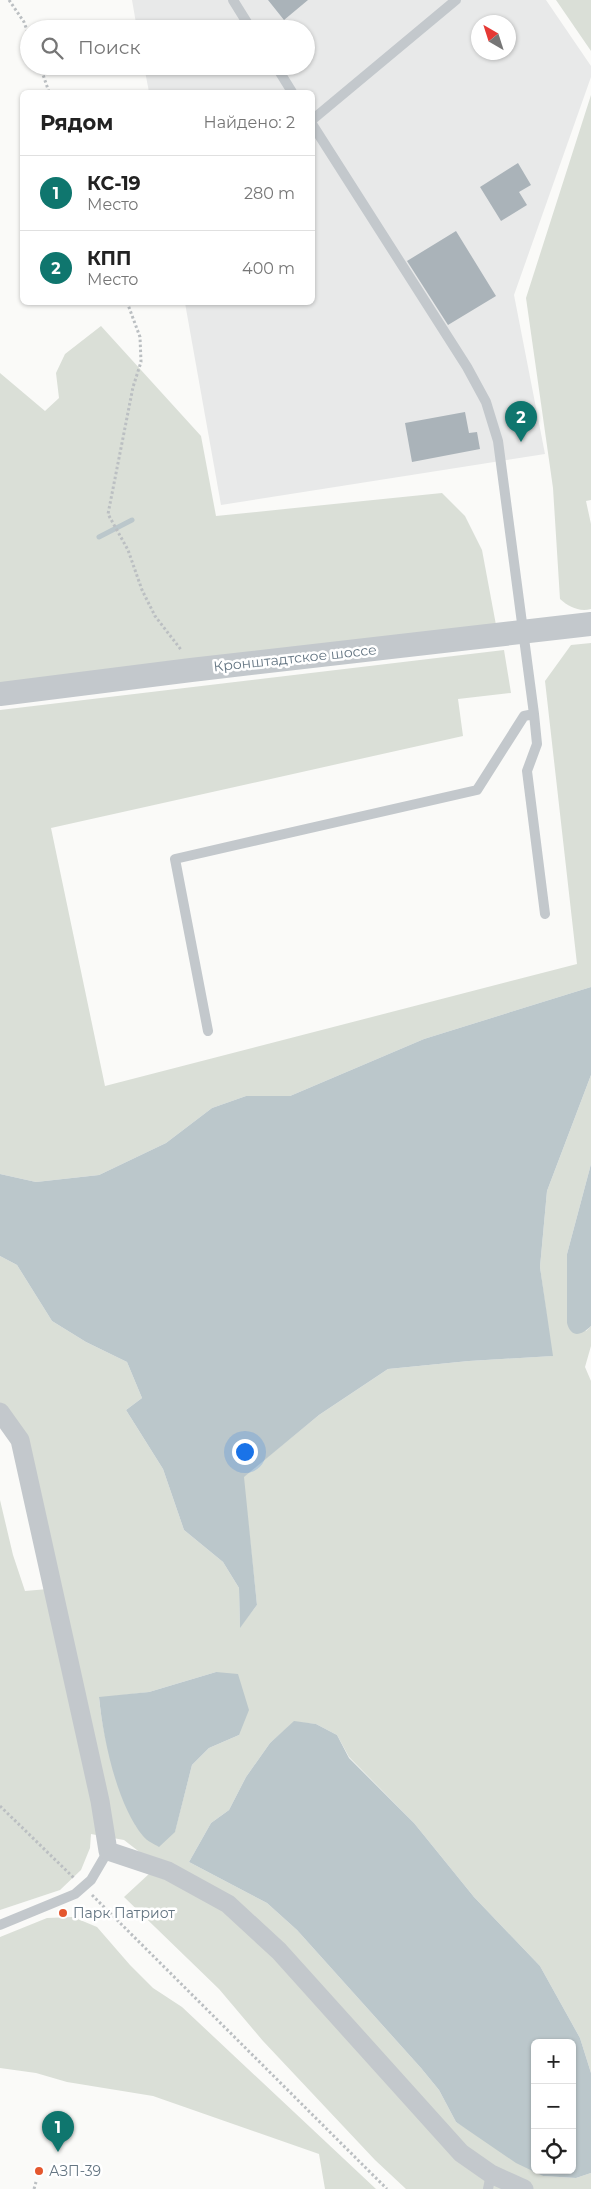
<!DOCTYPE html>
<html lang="ru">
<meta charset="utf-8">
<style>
body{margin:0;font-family:Montserrat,sans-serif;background:#f2f2f2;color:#222}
.controls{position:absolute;right:15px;bottom:15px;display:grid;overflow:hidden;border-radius:8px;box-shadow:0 1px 4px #0004}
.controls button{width:45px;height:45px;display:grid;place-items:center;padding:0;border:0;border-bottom:1px solid #e0e0e0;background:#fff;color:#222;font:25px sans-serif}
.compass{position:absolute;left:471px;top:15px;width:45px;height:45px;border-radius:50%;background:#fff;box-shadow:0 1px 4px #0004;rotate:321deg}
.you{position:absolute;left:244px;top:1451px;width:18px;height:18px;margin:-12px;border:4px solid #fff;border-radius:50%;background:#1a73e8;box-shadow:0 0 0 8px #1a73e833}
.badge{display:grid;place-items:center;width:32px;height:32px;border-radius:50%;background:#0f766e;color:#fff;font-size:16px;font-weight:700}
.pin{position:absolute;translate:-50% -41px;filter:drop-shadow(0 1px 2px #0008)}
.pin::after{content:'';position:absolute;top:26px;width:18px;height:15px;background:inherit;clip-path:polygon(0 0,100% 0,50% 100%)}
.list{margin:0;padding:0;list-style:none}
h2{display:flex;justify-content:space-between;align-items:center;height:65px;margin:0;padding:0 20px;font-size:21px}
h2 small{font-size:16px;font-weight:400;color:#767676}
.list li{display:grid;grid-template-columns:32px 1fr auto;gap:15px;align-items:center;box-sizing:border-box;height:75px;padding:0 20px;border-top:1px solid #e0e0e0}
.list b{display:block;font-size:19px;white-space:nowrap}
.list p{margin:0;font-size:16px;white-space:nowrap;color:#767676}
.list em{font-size:16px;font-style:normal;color:#767676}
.icon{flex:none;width:28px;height:28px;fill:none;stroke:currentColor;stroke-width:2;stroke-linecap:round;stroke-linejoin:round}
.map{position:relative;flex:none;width:591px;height:2189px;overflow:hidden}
.search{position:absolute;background:#fff;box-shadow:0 1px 4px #0004;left:20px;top:20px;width:295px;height:55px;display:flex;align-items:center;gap:12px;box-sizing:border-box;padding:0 18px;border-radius:28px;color:#767676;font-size:19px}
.panel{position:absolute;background:#fff;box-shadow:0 1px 4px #0004;left:20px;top:90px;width:295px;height:215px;border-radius:8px}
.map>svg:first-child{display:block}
</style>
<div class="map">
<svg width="591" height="2189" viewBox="0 0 591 2189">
<rect width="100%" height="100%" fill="#fafaf8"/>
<path fill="#e8e9e9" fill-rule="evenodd" d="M132,0H546L591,66V77L514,295L545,454L221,505L185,303L312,302V92H149L144,66H306V29H137ZM478,22H508V52H478Z"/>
<path fill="#dadfd7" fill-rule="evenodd" d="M556,0H591V51Z
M591,95V500L586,501L591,524V609C579,612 569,607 560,599L553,488L526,298Z
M101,326L201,436L216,516L442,493L465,516L482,550L496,625L0,685V373L45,411L59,398L56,373L65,354Z
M591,643V987L424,1039L290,1096H246L212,1108L166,1143L99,1175L36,1182L0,1174V710L504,650L511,693L458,699L463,736L51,828L105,1086L577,964L545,681L571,645Z
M591,1075V1164L567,1254V1323L586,1331L591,1326V1346L585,1367L591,1381V2073L580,2038L540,1966L474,1897L414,1823L349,1757L337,1735L316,1724L294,1722L270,1743L246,1777L229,1810L211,1823L189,1862L267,1903L297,1930L421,2068L439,2090L456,2122L543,2176L576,2178L591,2173V2189H406L375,2160L263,2041L219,1989L124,1897L150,1873L146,1857L124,1840L91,1834L90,1848L81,1870L60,1890L0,1910V1500L13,1555L25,1591L48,1589L58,1579L0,1403V1256L17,1265L52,1321L86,1342L127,1362L142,1398L126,1410L163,1469L184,1530L223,1562L239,1588L240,1627L257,1605L243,1477L319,1415L388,1369L469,1361L552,1356L540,1267L547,1191ZM216,1672L239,1735L209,1748L192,1765L175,1831L136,1826C117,1782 104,1745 99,1698L149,1692Z
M73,1917L97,1927L130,1965L153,1988L182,2007L376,2189H325L319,2154L153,2096L67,2082L36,2073L0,2068V1937L47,1918Z"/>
<path fill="#bbc7cb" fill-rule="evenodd" d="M591,987V1075L547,1191L540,1267L553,1356L469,1361L388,1369L319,1415L244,1477L257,1605L240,1628L239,1588L223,1562L184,1530L163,1469L126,1410L142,1398L127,1362L86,1342L52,1321L17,1265L0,1256V1174L36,1182L99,1175L166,1143L212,1108L246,1096H290L424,1039Z
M591,1164V1326C581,1336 571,1338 567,1323V1254Z
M216,1672L238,1674L249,1710L239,1735L209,1748L192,1765L175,1832L159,1847C154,1844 147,1841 143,1836C117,1805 103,1738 99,1697L149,1692Z
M294,1721L316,1724L337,1735L349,1758L414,1823L474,1897L540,1966L580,2038L591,2073V2173L576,2178L543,2176L516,2163L456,2122L439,2090L421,2068L297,1930L267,1903L189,1862L211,1823L229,1810L246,1777L270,1743ZM535,2043H572V2170H535Z"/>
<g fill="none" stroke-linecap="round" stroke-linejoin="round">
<path stroke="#bbc7cb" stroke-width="5" d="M99,537L132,520"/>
</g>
<path fill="#aab3b9" d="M268,0H308L284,20Z
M518,163L531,185L519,192L527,205L501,221L480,187Z
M456,231L496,296L448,325L407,261Z
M465,412L469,433L477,432L480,449L412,462L405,423Z"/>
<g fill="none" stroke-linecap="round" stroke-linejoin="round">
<path stroke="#bbbfc2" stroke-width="3" stroke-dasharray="2.5 2.5" stroke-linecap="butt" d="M9,0L24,22L29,36
M40,66L49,92
M127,302L140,337L141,362L133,387L108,514L128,550L142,590L155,616L182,651
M0,1806L75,1879
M92,1895L387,2189
M34,2189L36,2182"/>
<path stroke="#c3c8cc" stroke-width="10" d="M233,0L251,29
M276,66L292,92
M312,120L456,0
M534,714L537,744L527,771L545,914
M208,1031L175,859L477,790L524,716L534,714L498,441L486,402L467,367L312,124
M0,1925L75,1894L91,1880L108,1851
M488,2189L491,2174"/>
<path stroke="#c3c8cc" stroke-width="19" d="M0,1412L20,1440L100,1801L108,1851L168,1871L228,1904L279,1951L461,2153L491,2174L524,2189"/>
<path stroke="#c3c8cc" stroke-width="24" d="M0,694L191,670L591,624"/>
</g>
<g fill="#e4572e" stroke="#fff" stroke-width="2">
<circle cx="63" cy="1913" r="5"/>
<circle cx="39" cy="2171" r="5"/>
</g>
<g text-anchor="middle" stroke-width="5" stroke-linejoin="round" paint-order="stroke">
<g font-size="14" fill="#657683" stroke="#fff">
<text transform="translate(295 658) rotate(-6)" y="5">Кронштадтское шоссе</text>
</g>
<g font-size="14" fill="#657683" stroke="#fff" text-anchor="start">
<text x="73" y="1918">Парк Патриот</text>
<text x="49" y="2176">АЗП-39</text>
</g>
</g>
</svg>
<div class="controls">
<button>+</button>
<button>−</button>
<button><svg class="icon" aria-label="locate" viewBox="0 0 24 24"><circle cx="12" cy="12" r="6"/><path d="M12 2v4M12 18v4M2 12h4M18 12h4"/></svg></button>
</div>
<svg class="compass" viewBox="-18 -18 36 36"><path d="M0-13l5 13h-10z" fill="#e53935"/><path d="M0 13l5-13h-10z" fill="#767676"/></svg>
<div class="you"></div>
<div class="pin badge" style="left:58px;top:2152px">1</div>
<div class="pin badge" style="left:521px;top:442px">2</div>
<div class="search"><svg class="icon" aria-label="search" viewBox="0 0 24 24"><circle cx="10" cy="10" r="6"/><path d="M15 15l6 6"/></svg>Поиск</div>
<section class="panel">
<h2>Рядом<small>Найдено: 2</small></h2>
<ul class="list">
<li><span class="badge">1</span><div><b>КС-19</b><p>Место</p></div><em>280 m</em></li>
<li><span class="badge">2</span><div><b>КПП</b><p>Место</p></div><em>400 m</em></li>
</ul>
</section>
</div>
